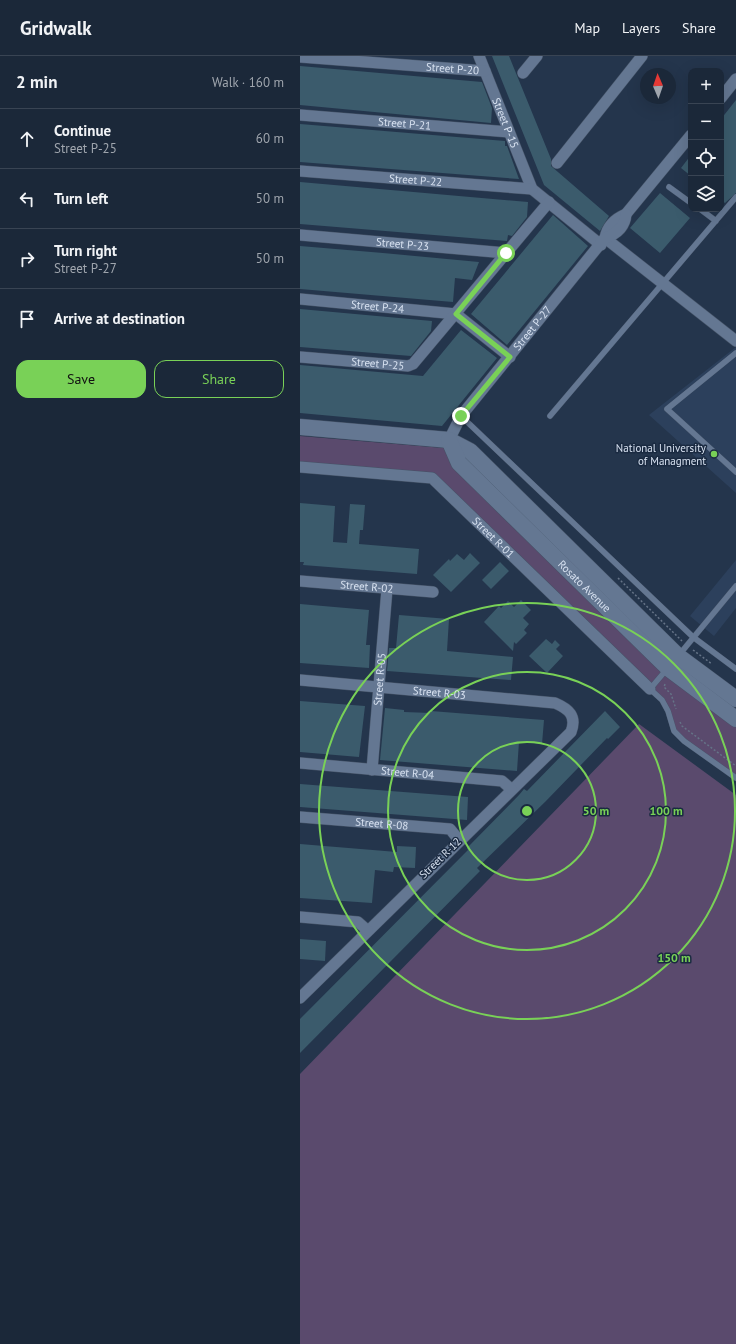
<!DOCTYPE html>
<meta charset="utf-8">
<style>
body{margin:0;font-family:"PT Sans",sans-serif;background:#283444;color:#f1f3f6}
.controls{position:absolute;right:12px;top:12px;display:grid;overflow:hidden;border-radius:8px;box-shadow:0 4px 16px #0002}
.controls button{width:36px;height:36px;display:grid;place-items:center;padding:0;border:0;border-bottom:1px solid #394453;background:#1b2839;color:#f1f3f6;font:20px sans-serif}
.compass{position:absolute;left:340px;top:12px;width:36px;height:36px;border-radius:50%;background:#1b2839;box-shadow:0 4px 16px #0002;rotate:358deg}
.stop{position:absolute;width:12px;height:12px;margin:-9px;border:3px solid #79d157;border-radius:50%;background:#fff}
.stop.end{background:#79d157;border-color:#fff;box-shadow:0 1px 4px #0008}
.list{margin:0;padding:0;list-style:none}
h2{display:flex;justify-content:space-between;align-items:center;height:52px;margin:0;padding:0 16px;font-size:17px}
h2 small{font-size:13px;font-weight:400;color:#a0a6ae}
.list li{display:grid;grid-template-columns:26px 1fr auto;gap:12px;align-items:center;box-sizing:border-box;height:60px;padding:0 16px;border-top:1px solid #394453}
.list b{display:block;font-size:15px;white-space:nowrap}
.list p{margin:0;font-size:13px;white-space:nowrap;color:#a0a6ae}
.list em{font-size:13px;font-style:normal;color:#a0a6ae}
.actions{display:flex;gap:8px;padding:12px 16px}
.actions a{flex:1;padding:9px 0;border:1px solid #79d157;border-radius:12px;text-align:center;font-size:14px;color:#79d157}
.actions .main{background:#79d157;color:#111}
.icon{flex:none;width:22px;height:22px;fill:none;stroke:currentColor;stroke-width:2;stroke-linecap:round;stroke-linejoin:round}
.map{position:relative;flex:none;width:436px;height:1288px;overflow:hidden}
header{display:flex;align-items:center;gap:24px;box-sizing:border-box;height:56px;padding:0 20px;background:#1b2839;border-bottom:1px solid #394453}
header strong{font-size:19px}
nav{display:flex;gap:22px;margin-inline-start:auto;font-size:14px}
main{display:flex}
aside{flex:1;background:#1b2839}
.map>svg:first-child{display:block}
</style>
<header>
<strong>Gridwalk</strong>
<nav><a>Map</a><a>Layers</a><a>Share</a></nav>
</header>
<main>
<aside>
<h2>2 min<small>Walk · 160 m</small></h2>
<ul class="list">
<li><svg class="icon" aria-label="ahead" viewBox="0 0 24 24"><path d="M12 20V5M6 11l6-6 6 6"/></svg><div><b>Continue</b><p>Street P-25</p></div><em>60 m</em></li>
<li><svg class="icon" aria-label="left" viewBox="0 0 24 24"><path d="M17 20v-9H6M10 6l-5 5 5 5"/></svg><div><b>Turn left</b></div><em>50 m</em></li>
<li><svg class="icon" aria-label="right" viewBox="0 0 24 24"><path d="M7 20v-9h11M14 6l5 5-5 5"/></svg><div><b>Turn right</b><p>Street P-27</p></div><em>50 m</em></li>
<li><svg class="icon" aria-label="arrive" viewBox="0 0 24 24"><path d="M6 21V4h12l-3 4 3 4H6"/></svg><div><b>Arrive at destination</b></div></li>
</ul>
<div class="actions"><a class="main">Save</a><a>Share</a></div>
</aside>
<div class="map">
<svg width="436" height="1288" viewBox="0 0 436 1288">
<rect width="100%" height="100%" fill="#24354c"/>
<path fill="#2c405c" d="M436,291V437L349,359Z
M436,504V552L414,580L390,560Z"/>
<path fill="#5a4a6d" d="M0,380L144,392L436,663V722L374,675L362,644L132,422L0,411Z
M339,668L436,739V1288H0V1018Z"/>
<path fill="#3b5b6c" d="M192,0H209L251,103V110L309,160L300,175L244,129Z
M0,10L182,26L192,52L191,67L0,49Z
M436,44V137L425,147L421,144V63Z
M0,68L205,85V90H207L219,123L0,106Z
M391,99V120L381,112Z
M0,126L228,146L227,161L212,180L208,179L207,185L0,168Z
M360,137L390,162L360,197L330,172Z
M253,159L288,190L207,289L171,258Z
M0,190L83,197L179,206L172,224L155,222L153,246L0,233Z
M0,253L132,265L131,275L111,300L0,291Z
M161,274L197,302L142,370L0,357V309L123,320Z
M0,447L35,450L33,486L47,487L50,448L65,449L63,474H60L59,488L119,493L117,518L3,509L4,506H0Z
M170,497L180,507L151,536L133,519L149,503L150,505L157,498L164,504Z
M200,506L209,515L191,533L182,524Z
M221,544L231,554L223,562L229,568L224,574L227,577L216,588L214,586L213,595L184,566L199,550L201,552L208,545L214,551Z
M0,548L69,554L66,589H70L69,612L0,607Z
M99,559L149,563L147,595L213,601L211,624L87,615L89,592H96Z
M246,583L252,588L255,584L260,589L256,593L263,600L247,617L229,600Z
M0,645L65,650L59,701L0,696Z
M85,652L104,654V656L131,657V655L244,664L242,688L219,686L217,715L80,704Z
M305,655L320,671L308,683L307,682L246,745L177,812L180,815L0,997V963L168,794L167,792L219,739L224,733L227,735Z
M0,728L168,741L167,764L0,751Z
M0,788L97,796V790L116,791L115,812L94,811L93,816L75,814L72,847L0,842Z
M0,883L26,885L25,905L0,903Z"/>
<g fill="none" stroke-linecap="round" stroke-linejoin="round">
<g stroke="#455367" stroke-width="6">
<path id="lane" d="M369,131L391,147
M400,153L416,165
M436,297L367,353L436,416
M161,360L393,581L436,613
M250,360L436,141
M379,599L436,530
M367,613L350,633L362,644L368,655L374,675L384,685L436,722"/>
</g>
<g stroke="#455367" stroke-width="12">
<g id="street">
<path id="s1" d="M179,0L232,133L301,189"/>
<path id="s2" d="M0,1L185,15"/>
<path d="M223,17L237,0"/>
<path d="M421,42L436,23"/>
<path id="s3" d="M0,59L209,76"/>
<path d="M257,107L342,0"/>
<path id="s4" d="M0,115L232,133"/>
<path id="s5" d="M0,179L206,197"/>
<path d="M305,182L436,285"/>
<path d="M305,182C307,170 314,163 326,158L391,79"/>
<path id="s6" d="M0,243L156,258L210,301"/>
<path id="s7" d="M0,301L108,310L113,308L249,146"/>
<path id="s8" d="M149,384L161,360L305,182C317,178 325,171 326,158"/>
<path id="s9" d="M0,411L132,422L350,633"/>
<path id="s10" d="M0,525L133,536"/>
<path id="s11" d="M0,624L255,647C269,653 277,660 271,676L0,942"/>
<path id="s12" d="M0,707L202,725L211,733"/>
<path id="s13" d="M72,714L87,533"/>
<path id="s14" d="M0,761L150,773L159,784"/>
<path d="M0,861L58,866L67,874"/>
</g>
</g>
<g stroke="#455367" stroke-width="17">
<g id="secondary">
<path d="M0,371L149,384L170,395L378,600L436,643"/>
<path id="s15" d="M149,384L159,407L368,612L436,663"/>
</g>
</g>
<path stroke="#657387" stroke-width="1.5" stroke-dasharray="2 2" stroke-linecap="butt" d="M318,522L382,585
M393,594L412,608
M365,628L364,631L371,638L376,653
M380,666L382,670L436,710"/>
<use href="#lane" stroke="#647792" stroke-width="5.5"/>
<use href="#street" stroke="#647792" stroke-width="11"/>
<use href="#secondary" stroke="#647792" stroke-width="16"/>
</g>
<g fill="none" stroke-linecap="round" stroke-linejoin="round">
<path stroke="#79d157" stroke-width="5" d="M161,360L210,301L156,258L206,197"/>
</g>
<g fill="none" stroke="#79d157" stroke-width="2">
<circle cx="227" cy="755" r="69"/>
<circle cx="227" cy="755" r="139"/>
<circle cx="227" cy="755" r="208"/>
</g>
<circle fill="#79d157" stroke="#1a2a41" stroke-width="1.5" cx="414" cy="398" r="4"/>
<g text-anchor="middle" stroke-width="3" stroke-linejoin="round" paint-order="stroke">
<g font-size="11" fill="#d8e2f1" stroke="#1a2a41">
<text dy="4" stroke="none"><textPath href="#s2" startOffset="153">Street P-20</textPath></text>
<text dy="4" stroke="none"><textPath href="#s1" startOffset="72">Street P-15</textPath></text>
<text dy="4" stroke="none"><textPath href="#s3" startOffset="105">Street P-21</textPath></text>
<text dy="4" stroke="none"><textPath href="#s4" startOffset="116">Street P-22</textPath></text>
<text dy="4" stroke="none"><textPath href="#s5" startOffset="103">Street P-23</textPath></text>
<text dy="4" stroke="none"><textPath href="#s6" startOffset="78">Street P-24</textPath></text>
<text dy="4" stroke="none"><textPath href="#s8" startOffset="140">Street P-27</textPath></text>
<text dy="4" stroke="none"><textPath href="#s7" startOffset="78">Street P-25</textPath></text>
<text dy="4" stroke="none"><textPath href="#s9" startOffset="218">Street R-01</textPath></text>
<text dy="4" stroke="none"><textPath href="#s15" startOffset="201">Rosato Avenue</textPath></text>
<text dy="4" stroke="none"><textPath href="#s10" startOffset="67">Street R-02</textPath></text>
<text dy="4" stroke="none"><textPath href="#s13" startOffset="91">Street R-05</textPath></text>
<text dy="4" stroke="none"><textPath href="#s11" startOffset="140">Street R-03</textPath></text>
<text dy="4" stroke="none"><textPath href="#s12" startOffset="108">Street R-04</textPath></text>
<text dy="4" stroke="none"><textPath href="#s14" startOffset="82">Street R-08</textPath></text>
<text transform="translate(140 802) rotate(-44)" y="4">Street R-12</text>
</g>
<g font-size="11" fill="#d8e2f1" stroke="#1a2a41" text-anchor="end">
<text x="406" y="396">National University<tspan x="406" dy="13">of Managment</tspan></text>
</g>
</g>
<circle cx="227" cy="755" r="6" fill="#79d157" stroke="#1a2a41" stroke-width="2"/>
<g font-size="12" text-anchor="middle" font-weight="bold" fill="#79d157" stroke="#1a2a41" stroke-width="3" stroke-linejoin="round" paint-order="stroke">
<text x="296" y="759">50 m</text>
<text x="366" y="759">100 m</text>
<text x="374" y="906">150 m</text>
</g>
</svg>
<div class="controls">
<button>+</button>
<button>−</button>
<button><svg class="icon" aria-label="locate" viewBox="0 0 24 24"><circle cx="12" cy="12" r="6"/><path d="M12 2v4M12 18v4M2 12h4M18 12h4"/></svg></button>
<button><svg class="icon" aria-label="layers" viewBox="0 0 24 24"><path d="M12 4l9 5-9 5-9-5zM3 14l9 5 9-5"/></svg></button>
</div>
<svg class="compass" viewBox="-18 -18 36 36"><path d="M0-13l5 13h-10z" fill="#e53935"/><path d="M0 13l5-13h-10z" fill="#a0a6ae"/></svg>
<div class="stop" style="left:206px;top:197px"></div>
<div class="stop end" style="left:161px;top:360px"></div>
</div>
</main>
